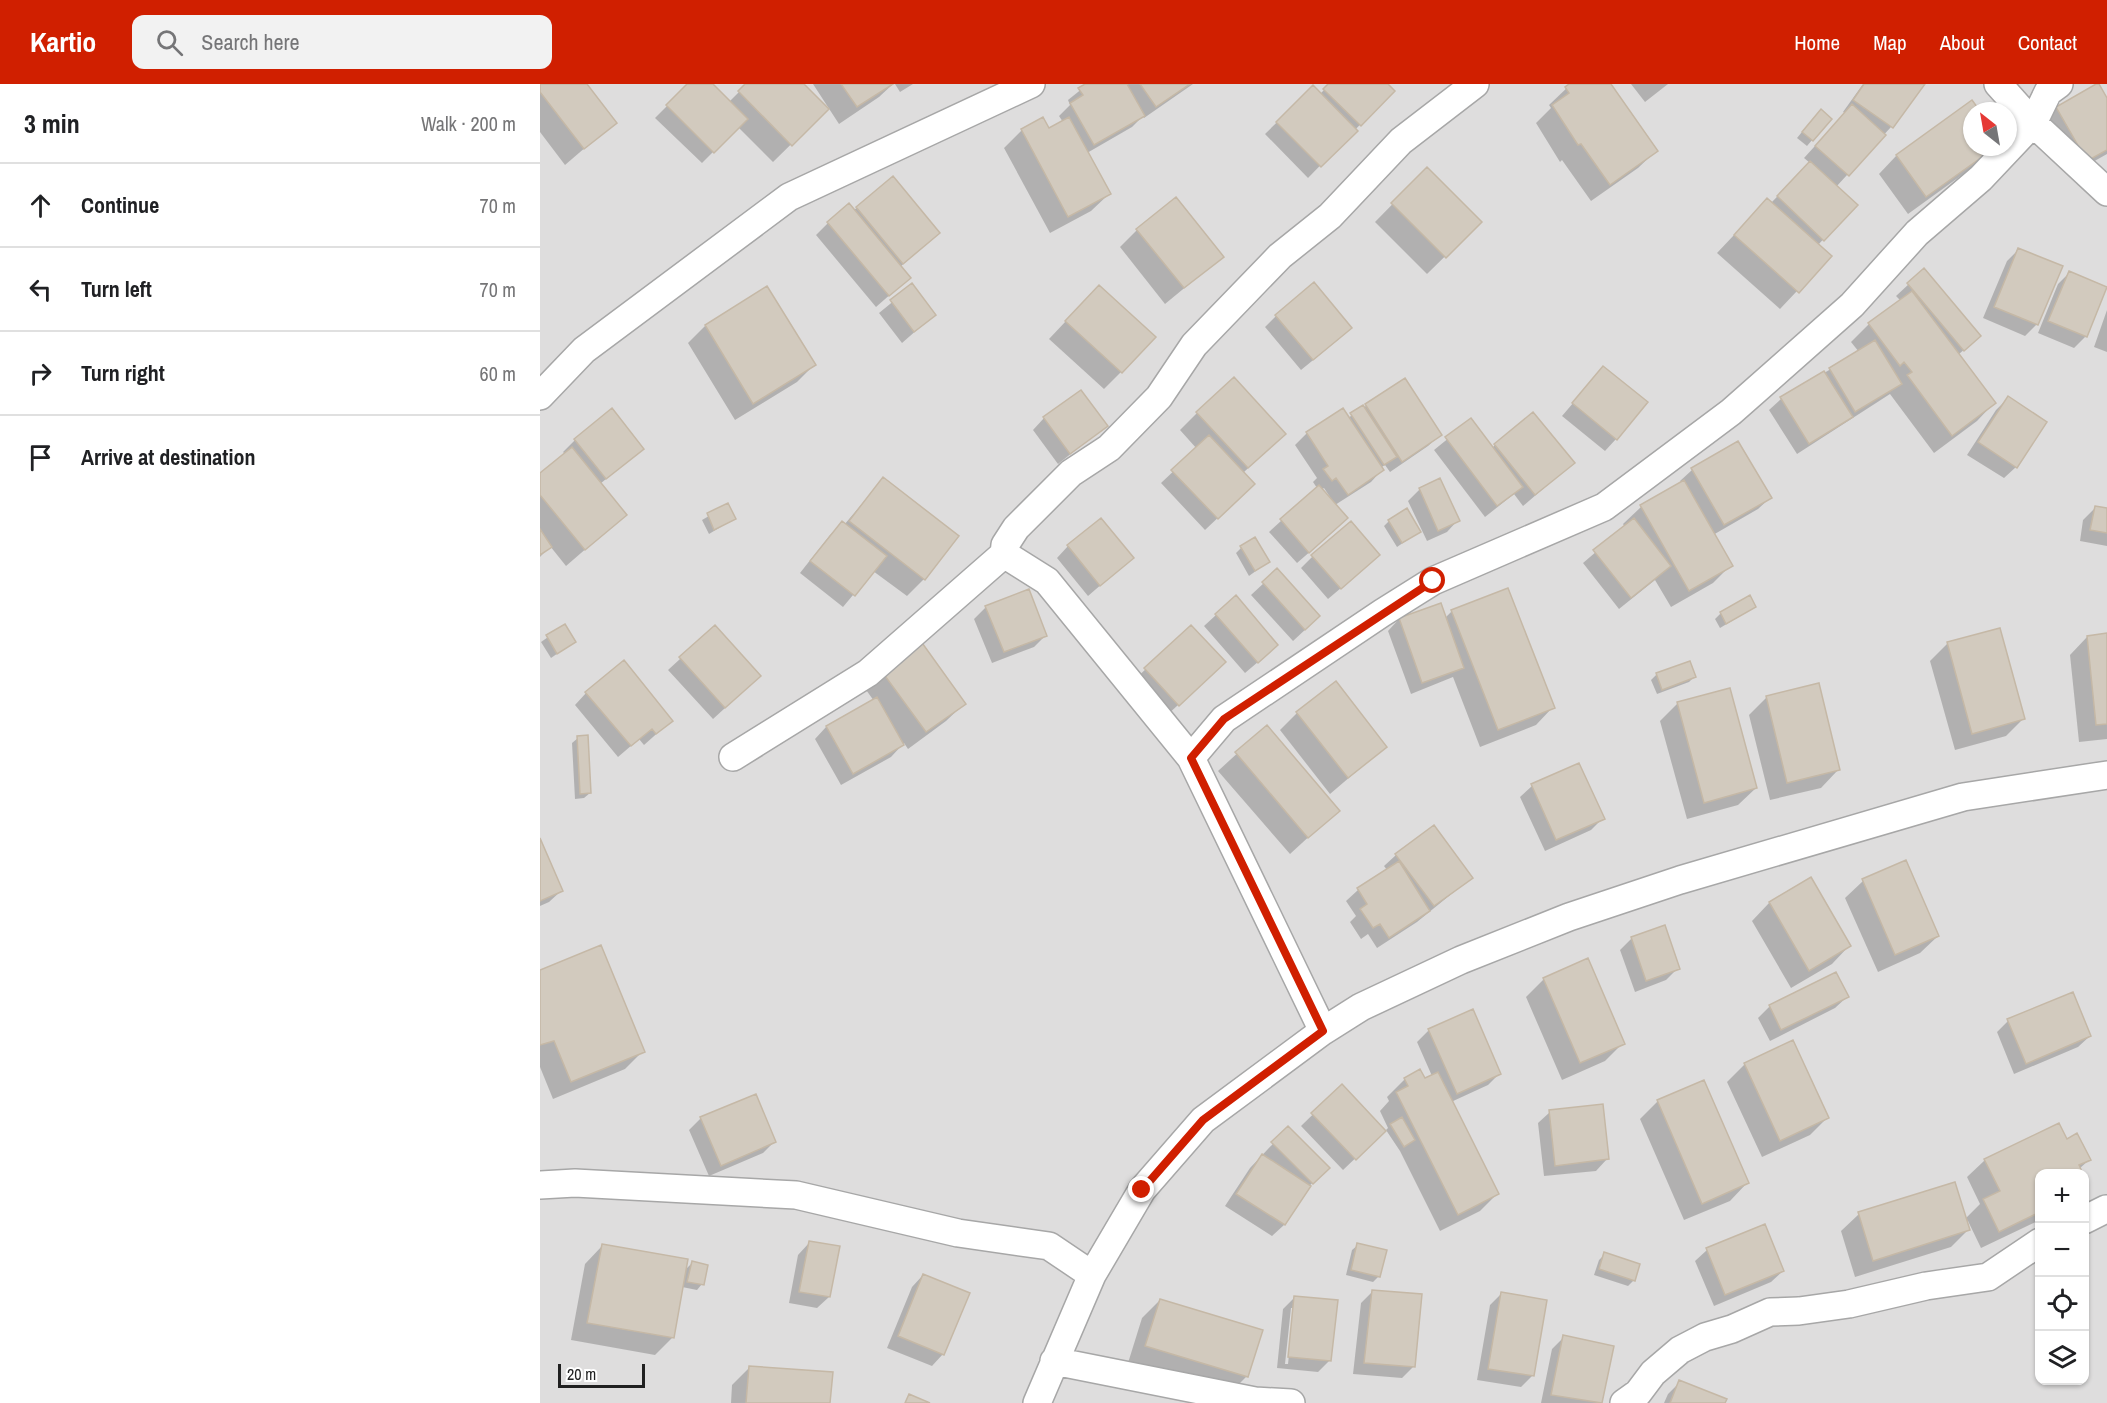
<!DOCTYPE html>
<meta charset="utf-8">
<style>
body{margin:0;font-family:"Archivo Narrow",sans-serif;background:#f2f2f2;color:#202124}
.controls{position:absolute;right:18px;bottom:18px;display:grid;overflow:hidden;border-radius:12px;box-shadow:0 2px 4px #0004}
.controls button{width:54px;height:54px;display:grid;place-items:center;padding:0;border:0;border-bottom:2px solid #e0e0e0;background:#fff;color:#202124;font:30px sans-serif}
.compass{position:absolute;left:1423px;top:18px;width:54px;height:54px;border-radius:50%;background:#fff;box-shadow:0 2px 4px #0004;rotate:329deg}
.scale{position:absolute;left:18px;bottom:15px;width:87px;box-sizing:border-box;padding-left:6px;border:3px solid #202020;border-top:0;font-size:16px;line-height:21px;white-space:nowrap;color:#202020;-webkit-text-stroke:4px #fff;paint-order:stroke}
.stop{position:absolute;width:18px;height:18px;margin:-14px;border:4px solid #d01f00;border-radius:50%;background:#fff}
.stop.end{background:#d01f00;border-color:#fff;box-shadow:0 2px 6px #0008}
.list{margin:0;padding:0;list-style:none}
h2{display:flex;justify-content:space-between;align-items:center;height:78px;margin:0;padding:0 24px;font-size:26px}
h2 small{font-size:20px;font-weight:400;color:#757577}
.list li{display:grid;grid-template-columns:39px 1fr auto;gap:18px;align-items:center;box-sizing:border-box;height:84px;padding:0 24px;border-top:2px solid #e0e0e0}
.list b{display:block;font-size:22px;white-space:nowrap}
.list em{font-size:20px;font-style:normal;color:#757577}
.icon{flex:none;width:33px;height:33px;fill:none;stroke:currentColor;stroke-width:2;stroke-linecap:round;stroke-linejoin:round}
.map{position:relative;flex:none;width:1567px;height:1319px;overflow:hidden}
header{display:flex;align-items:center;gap:36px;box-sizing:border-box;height:84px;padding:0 30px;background:#d01f00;color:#fff}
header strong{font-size:28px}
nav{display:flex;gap:33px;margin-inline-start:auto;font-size:21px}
.search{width:420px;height:54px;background:#f2f2f2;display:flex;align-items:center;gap:15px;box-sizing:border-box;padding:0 21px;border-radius:12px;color:#757577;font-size:22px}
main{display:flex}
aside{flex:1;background:#fff}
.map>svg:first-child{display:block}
</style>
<header>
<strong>Kartio</strong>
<div class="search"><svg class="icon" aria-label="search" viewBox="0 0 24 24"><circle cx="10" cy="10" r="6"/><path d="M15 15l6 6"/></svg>Search here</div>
<nav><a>Home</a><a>Map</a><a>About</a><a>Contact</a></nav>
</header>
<main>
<aside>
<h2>3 min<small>Walk · 200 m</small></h2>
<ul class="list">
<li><svg class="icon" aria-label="ahead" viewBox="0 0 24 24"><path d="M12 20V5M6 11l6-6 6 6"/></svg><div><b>Continue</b></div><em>70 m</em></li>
<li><svg class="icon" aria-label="left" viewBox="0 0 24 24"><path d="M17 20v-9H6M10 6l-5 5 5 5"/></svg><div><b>Turn left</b></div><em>70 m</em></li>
<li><svg class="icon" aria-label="right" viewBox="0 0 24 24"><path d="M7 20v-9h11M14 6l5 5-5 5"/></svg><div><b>Turn right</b></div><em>60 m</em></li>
<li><svg class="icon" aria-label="arrive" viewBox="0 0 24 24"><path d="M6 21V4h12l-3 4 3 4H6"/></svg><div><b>Arrive at destination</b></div></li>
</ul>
</aside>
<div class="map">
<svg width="1567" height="1319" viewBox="0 0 1567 1319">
<rect width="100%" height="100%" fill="#f1efe6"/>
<path fill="#dedddd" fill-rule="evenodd" d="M0,0H1567V1319H0ZM1432,27H1468V63H1432ZM1500,1090H1544V1296H1500Z"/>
<path fill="#0003" fill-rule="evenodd" d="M0,0H45L75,38L25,81L0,48Z
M149,0H171L189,18L207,0H262L287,25L233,78L198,43L162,79L115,34Z
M273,0H353L339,13L299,40Z
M355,0H373L360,8Z
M548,0H653L604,34L603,32L592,43L547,69L569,110L551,127L510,149L464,64L482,46L502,35L508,46L523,38L519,32L530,21L528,16Z
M790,0H846L853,7L768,94L725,50L773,3L780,10Z
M1031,0H1069L1116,67L1098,84L1051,117L1022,76L1020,78L996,39L1011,24L1009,21Z
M1091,0H1128L1105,18Z
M1323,0H1383L1351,43L1296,103L1315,121L1278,161L1290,172L1240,225L1177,169L1227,116L1231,119L1270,79L1264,74L1305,29L1303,28Z
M1567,17V70L1535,88L1505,35L1517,24Z
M1432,18L1439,27H1432V63H1456L1444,75L1368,130L1339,90L1356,72Z
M1275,32L1290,35L1267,62L1257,54Z
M887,85L940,138L887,190L835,138Z
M317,124L398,149L360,183L369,194L336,223L276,151L288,139Z
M597,146L682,173L625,220L580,163Z
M1479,165L1497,240L1485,252L1443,234L1467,177Z
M1384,186L1427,263L1418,271L1454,319L1437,337L1394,369L1350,310L1257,370L1229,326L1241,315L1319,268L1311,258L1329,240L1361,217L1356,212Z
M1529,189L1546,252L1534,264L1498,249L1518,200Z
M372,202L394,231L362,259L339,229Z
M542,220L581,288L564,305L509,255Z
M1567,226V268L1554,263Z
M736,232L799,255L761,286L725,243Z
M165,242L274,281L257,298L195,336L148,259Z
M1063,284L1076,355L1065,367L1022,332Z
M865,296L900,351L888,362L850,388L845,381L840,384L842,386L831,398L795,421V446L757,479L729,448L777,404L773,398L777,394L755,361L767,349L802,326L808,334ZM784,404L790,413L788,414L781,406Z
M1468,314L1476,383L1464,394L1427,371L1456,326Z
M657,329L726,367L703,389L702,411L665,446L621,399L657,365L640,346Z
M504,334L566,342L518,380L493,346Z
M931,336L952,364L955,361L1033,379L983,422L974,410L945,433L894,366Z
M35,356L102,365L60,400L85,431L26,482L10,462L0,473V391L25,370L23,368Z
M1197,359L1230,414L1218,425L1173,451L1191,481L1173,499L1131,523L1115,496L1079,525L1043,479L1085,443L1083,440L1101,423L1142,399L1140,397L1152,386Z
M343,395L384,495L367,512L333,487L303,523L260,489L290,451L302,439L304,441Z
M880,405L918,436L907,448L887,457L868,417Z
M188,421L194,435L169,450L162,436Z
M1555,424L1567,426V462L1540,457L1543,436Z
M849,437L879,448L857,463L844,442Z
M528,462L592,474L548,512L517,474Z
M701,464L728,478L709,492L696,469Z
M773,472L827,482L788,515L761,484Z
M737,487L767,544L753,557L711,511Z
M446,523L506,551L494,563L452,579L434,535Z
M1215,523L1180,544L1175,535L1181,529Z
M912,527L1013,623L996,641L940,663L913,593L871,610L848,547L859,535L905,534Z
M676,531L725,572L705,589L664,542Z
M24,542L34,558L11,574L1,558Z
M175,543L207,604L173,635L128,586Z
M651,543L672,590L626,632L593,597Z
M1567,551V655L1539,658L1530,571L1547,553Z
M1408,559L1484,634L1466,652L1415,666L1390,577Z
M341,586L424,620L406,637L368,665L364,659L351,673L301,701L275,655L286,643L334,617L324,603Z
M1117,590L1154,593L1149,598L1117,610L1111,596Z
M1278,601L1298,686L1281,704L1230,716L1209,631L1226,614Z
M1189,606L1216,704L1198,721L1147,735L1120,637L1137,620Z
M46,609L131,637L104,661L99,655L78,673L35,621Z
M757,629L845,663L790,710L740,646Z
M726,643L798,726L750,770L678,687Z
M38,654L50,709L44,714L35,715L32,659Z
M992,702L1063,734L1051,746L1005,767L980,713Z
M0,758L21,807L9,818L0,822Z
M856,771L931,794L877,838L837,864L828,850L821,855L810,838L816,832L806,817L818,806L847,786L844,782Z
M1271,795L1309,862L1292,880L1251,904L1212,837L1229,819Z
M1323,797L1398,852L1380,869L1338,888L1305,814Z
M1092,854L1138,884L1126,896L1095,908L1080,866Z
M0,888L103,967L85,985L13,1015L0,983Z
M1296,890L1307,913L1295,924L1230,957L1218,934L1230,922Z
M1004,895L1083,959L1065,977L1022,996L986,913Z
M1468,937L1550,952L1538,963L1474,990L1457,948Z
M889,946L960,989L948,1001L911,1018L958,1109L940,1127L900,1147L860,1067L846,1046L848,1044L840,1027L849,1017L847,1013L865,995L884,996L892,992L877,958Z
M1205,980L1287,1034L1270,1051L1222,1073L1187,998Z
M802,1002L844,1047L803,1086L761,1042Z
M1118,1017L1207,1099L1190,1117L1144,1136L1100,1035Z
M1010,1028L1067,1075L1056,1087L1004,1092L998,1039Z
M161,1034L235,1057L223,1069L169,1092L149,1046Z
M748,1044L788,1084L766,1105L744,1141L732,1152L685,1122L710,1084Z
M1526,1057L1549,1076L1539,1085L1500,1090V1136L1441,1164L1428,1137V1146L1411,1163L1315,1193L1301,1147L1319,1130L1425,1135L1440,1120L1427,1093L1445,1076Z
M1544,1096L1548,1104L1544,1107Z
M269,1159L289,1213L277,1224L249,1219L258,1171Z
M818,1161L845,1167L838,1193L833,1198L806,1191L812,1166Z
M62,1162L145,1186L152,1179L162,1200L157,1206L142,1203L133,1253L115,1271L31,1256L45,1180Z
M1167,1166L1243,1187L1231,1198L1174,1222L1155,1177Z
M1065,1170L1094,1196L1088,1202L1054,1191L1059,1176Z
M383,1191L403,1270L392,1282L347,1264L372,1203Z
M833,1207L873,1283L862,1294L813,1290L821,1219Z
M961,1210L993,1291L981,1303L937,1296L950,1221Z
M755,1213L790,1276L778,1288L737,1284L743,1225ZM751,1224H754L748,1280H745Z
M620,1216L707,1292L689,1310L588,1279L602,1234Z
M1024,1253L1073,1263L1061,1319H1001L1012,1265Z
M210,1283L289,1319H191L192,1301Z
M1140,1298L1184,1319H1124L1128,1310Z"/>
<path fill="#d2cabe" stroke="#c5b8a6" stroke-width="1.5" d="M0,0H47L77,39L44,65L0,8Z
M147,0H173L208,35L174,69L126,21Z
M205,0H264L289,25L252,62L198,7Z
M301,0H353L317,23Z
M545,0H587L605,32L554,61L530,19L543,11L538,4Z
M600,0H650L616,23Z
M788,0H848L855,7L821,42L783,5Z
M1029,0H1071L1118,67L1070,101L1041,60L1038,61L1012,21L1029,9L1025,3Z
M1324,0H1385L1353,44L1313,16Z
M1556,0H1559L1567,14V66L1547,77L1516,23Z
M773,1L818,47L781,83L736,38Z
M1432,16L1440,27H1432V63H1456L1386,113L1356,71Z
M1312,20L1346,51L1309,92L1275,62Z
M1281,25L1292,35L1273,57L1262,48Z
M503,33L509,44L529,33L571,110L528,133L481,45Z
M1270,77L1318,121L1284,157L1237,112Z
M887,83L942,138L906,174L851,119Z
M353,92L400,149L363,180L316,123Z
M636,113L684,173L644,204L596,145Z
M1227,114L1292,172L1259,209L1194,151Z
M309,119L371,194L349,212L287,138Z
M1478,164L1523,182L1498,241L1454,223Z
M1384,184L1441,252L1424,267L1367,199Z
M1529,187L1567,203L1547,253L1508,237Z
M774,198L812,244L773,276L735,231Z
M372,199L396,231L374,248L350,216Z
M559,201L616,253L582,289L525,237Z
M227,202L276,281L213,320L165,241Z
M1372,207L1456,319L1412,352L1367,291L1372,288L1364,278L1360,282L1328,239Z
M1335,256L1362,300L1315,328L1289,284Z
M1063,282L1108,318L1077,356L1032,319Z
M1284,287L1313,333L1269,360L1240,313Z
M694,293L746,350L708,384L656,328Z
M865,294L902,351L862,378L825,320Z
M541,306L568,342L530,370L503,333Z
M1468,312L1507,338L1477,384L1438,358Z
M823,321L857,373L844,381L810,329Z
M72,324L104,365L66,395L34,355Z
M803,324L844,386L808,411L796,394L792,397L783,385L788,382L766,348Z
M993,328L1035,379L995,411L954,360Z
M931,334L983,403L957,422L905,353Z
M669,351L715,400L678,435L631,386Z
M1198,357L1232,414L1184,441L1151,384Z
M32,363L87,431L45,466L0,411V389Z
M343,393L419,452L385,496L309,437Z
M900,394L920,437L898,447L879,404Z
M1144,396L1193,482L1149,507L1100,421Z
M779,401L808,434L769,469L740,435Z
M188,419L196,435L174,446L167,429Z
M1555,422L1567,424V449L1550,446Z
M867,424L881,448L862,459L848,436Z
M561,434L594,474L560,502L527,461Z
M1094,434L1131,482L1091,514L1053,466Z
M302,437L347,472L315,512L270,477Z
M811,437L840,471L801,505L771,471Z
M0,445L12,463L0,471Z
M715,453L730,478L715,487L700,462Z
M737,484L780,532L765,546L722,498Z
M968,504L1015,624L958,646L911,526Z
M489,505L507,552L464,568L445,522Z
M696,511L738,561L718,579L675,530Z
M1210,511L1216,523L1186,540L1180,528Z
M901,519L924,584L882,599L859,534Z
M25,540L36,558L17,570L6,551Z
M175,541L221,592L185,624L139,573Z
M651,541L686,578L639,622L604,584Z
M1460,544L1485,635L1432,650L1407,558Z
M1567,549V640L1556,641L1547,552Z
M380,556L426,620L386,648L340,585Z
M84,576L133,637L116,650L112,645L91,662L45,608Z
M1150,577L1156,593L1122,606L1116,589Z
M796,597L847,663L808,694L756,628Z
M1279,599L1300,686L1247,699L1226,612Z
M1190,604L1217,704L1164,719L1137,618Z
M337,613L364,661L313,690L286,642Z
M727,641L800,727L768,754L695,668Z
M48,651L51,709L40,710L37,652Z
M1039,679L1065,735L1016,756L991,700Z
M894,741L933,794L894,822L855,770Z
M0,754L23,807L0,817Z
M1366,776L1399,852L1355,871L1322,795Z
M859,777L890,827L849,854L840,840L833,844L820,825L827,820L817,804Z
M1271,793L1311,862L1269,887L1229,818Z
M1125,841L1140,885L1106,897L1091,853Z
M61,861L105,968L31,998L14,957L0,961V886Z
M1048,874L1085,960L1040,979L1003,894Z
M1296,888L1309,913L1241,946L1229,921Z
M1533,908L1551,952L1486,980L1467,935Z
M933,925L961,990L917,1010L888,945Z
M1253,956L1289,1034L1240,1057L1204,979Z
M880,985L885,994L898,988L959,1110L918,1131L856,1008L868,1002L864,994Z
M1164,996L1209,1099L1162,1120L1117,1016Z
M802,1000L846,1047L816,1076L771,1029Z
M216,1010L236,1058L181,1082L160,1033Z
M1063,1020L1069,1075L1015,1082L1009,1026Z
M862,1033L875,1056L864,1063L850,1040Z
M1519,1039L1527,1055L1537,1049L1551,1076L1539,1081L1543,1090H1500V1128L1459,1148L1443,1115L1460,1107L1444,1075Z
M748,1042L790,1084L773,1100L731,1058Z
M722,1070L771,1102L745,1141L696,1110Z
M1415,1098L1430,1146L1333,1177L1318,1128Z
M1225,1140L1244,1187L1185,1211L1166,1164Z
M269,1157L300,1162L290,1213L259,1208Z
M817,1159L847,1166L840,1193L811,1186Z
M62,1160L148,1175L134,1254L47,1239Z
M1064,1168L1100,1180L1095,1197L1059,1185Z
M152,1177L168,1181L164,1201L147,1198Z
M383,1190L430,1209L404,1271L358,1252Z
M832,1206L882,1210L875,1283L824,1279Z
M961,1208L1007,1216L994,1292L948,1285Z
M754,1212L798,1216L791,1277L748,1273Z
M620,1215L723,1246L708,1293L605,1262Z
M1023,1251L1074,1262L1062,1319L1011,1311Z
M209,1282L293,1288L290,1319H206Z
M1139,1296L1187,1315L1185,1319H1130Z
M369,1310L390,1319H365Z"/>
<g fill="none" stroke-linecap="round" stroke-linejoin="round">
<g stroke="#a7a7a7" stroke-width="30">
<path id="street" d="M1458,0L1493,39L1567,108
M0,312L44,266L249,113L491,0
M464,470L507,497L651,674
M193,673L328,589L464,470L465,461L476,444L531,389L569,364L619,313L654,261L740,172L790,132L861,57L935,0
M783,947L651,674L684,635L842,529L893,497L1064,423L1191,328L1312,221L1377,149L1441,94L1493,39L1508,8L1519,0
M0,1101L35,1099L256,1111L418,1149L509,1162L552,1191
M1544,1136L1566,1125
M514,1277L715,1317L751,1319
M497,1319L552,1191L602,1106L663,1036L783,947L821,923L921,876L1029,833L1140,796L1423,713L1567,691
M1084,1319L1098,1309L1113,1289L1140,1266L1165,1253L1192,1245L1230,1228L1259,1227L1309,1220L1386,1202L1448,1193L1500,1158"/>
</g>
<use href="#street" stroke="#fff" stroke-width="27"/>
</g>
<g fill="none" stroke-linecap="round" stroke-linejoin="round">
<path stroke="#d01f00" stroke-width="8" d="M602,1106L663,1036L783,947L651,674L684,635L893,497"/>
</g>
</svg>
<div class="controls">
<button>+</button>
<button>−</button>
<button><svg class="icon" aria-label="locate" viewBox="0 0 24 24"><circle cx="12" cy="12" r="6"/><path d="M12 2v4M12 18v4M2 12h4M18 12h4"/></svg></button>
<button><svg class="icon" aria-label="layers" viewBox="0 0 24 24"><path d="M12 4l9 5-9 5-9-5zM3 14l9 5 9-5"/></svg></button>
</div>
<svg class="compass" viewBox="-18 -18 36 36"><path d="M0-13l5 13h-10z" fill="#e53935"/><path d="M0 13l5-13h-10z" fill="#757577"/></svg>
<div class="scale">20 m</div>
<div class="stop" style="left:893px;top:497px"></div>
<div class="stop end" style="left:602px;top:1106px"></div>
</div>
</main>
